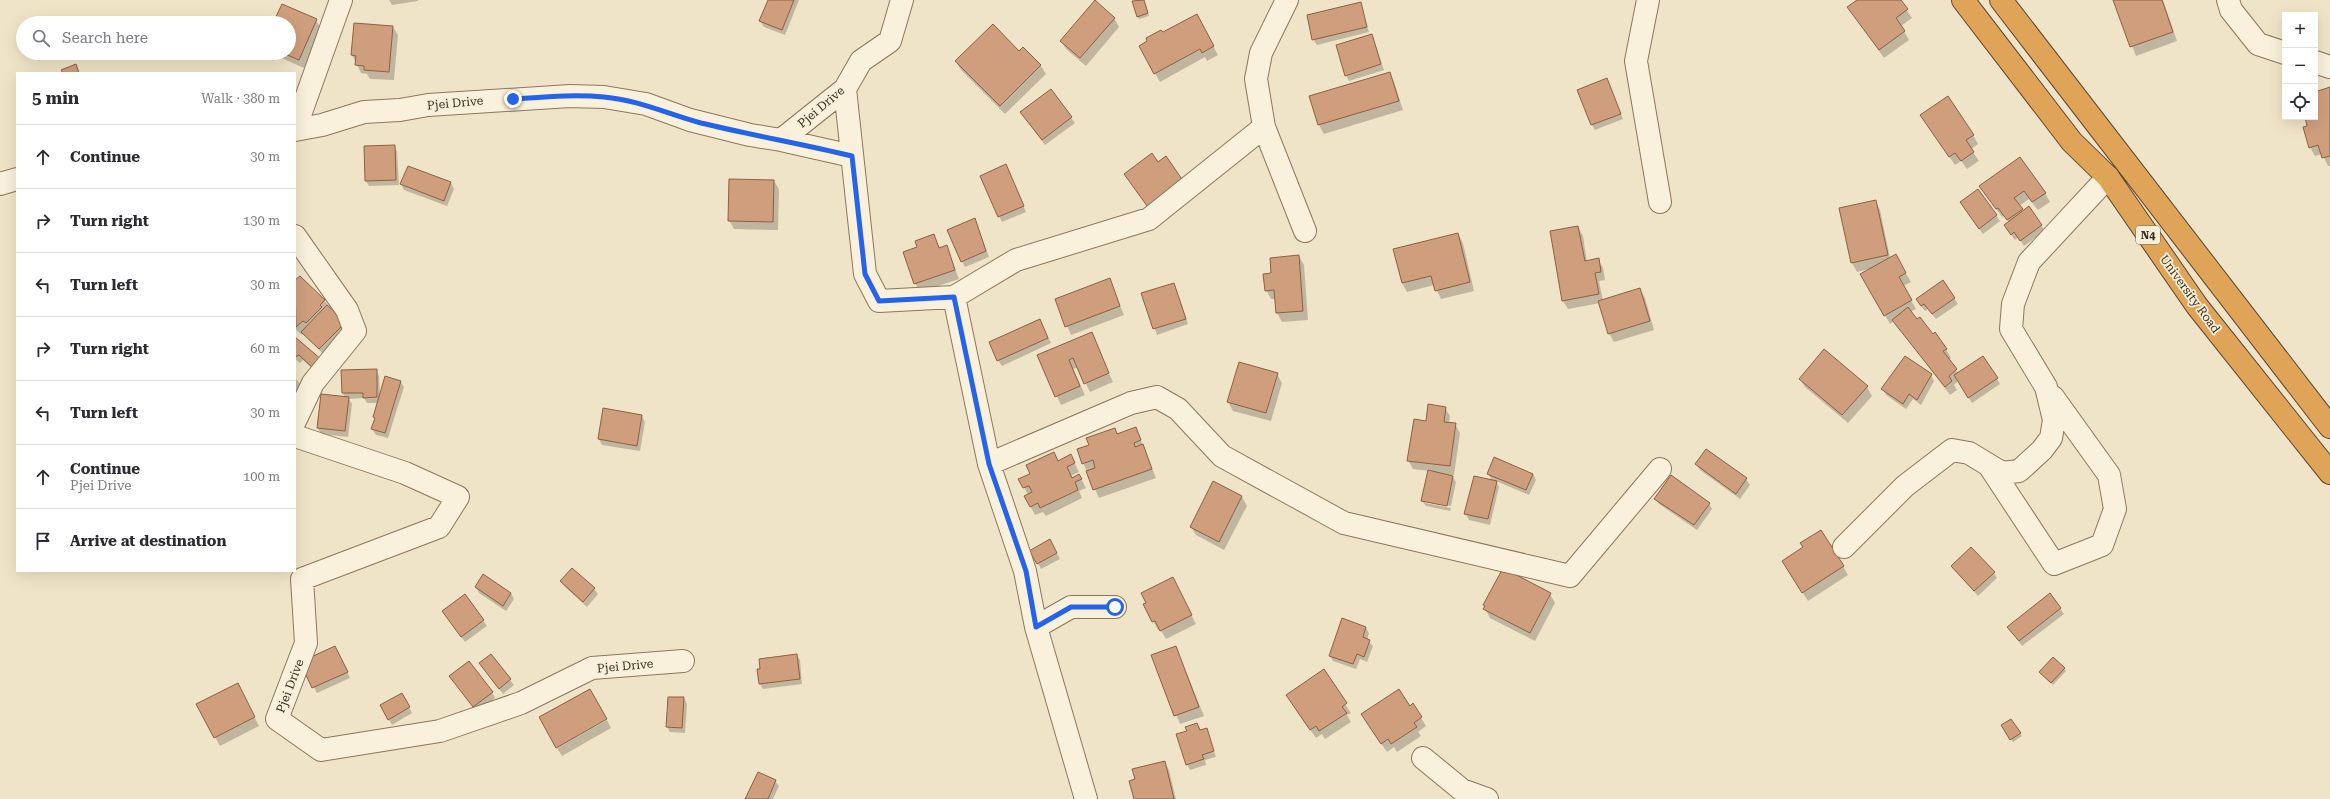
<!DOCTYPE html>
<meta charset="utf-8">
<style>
body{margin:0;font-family:"Roboto Serif",serif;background:#f2f2f3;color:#2b2b33}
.controls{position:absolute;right:12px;top:12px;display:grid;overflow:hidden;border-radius:0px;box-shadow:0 4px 16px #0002}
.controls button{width:36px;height:36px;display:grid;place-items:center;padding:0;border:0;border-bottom:1px solid #e1e1e2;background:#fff;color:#2b2b33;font:20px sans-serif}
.stop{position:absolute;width:12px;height:12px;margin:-9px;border:3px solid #2563eb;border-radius:50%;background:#fff}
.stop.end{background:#2563eb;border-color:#fff;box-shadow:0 1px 4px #0008}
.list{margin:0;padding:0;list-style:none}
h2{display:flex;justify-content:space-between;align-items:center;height:52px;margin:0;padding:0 16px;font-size:17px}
h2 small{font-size:13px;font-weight:400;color:#7c7c81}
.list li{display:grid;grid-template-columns:26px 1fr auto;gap:12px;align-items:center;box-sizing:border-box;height:64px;padding:0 16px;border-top:1px solid #e1e1e2}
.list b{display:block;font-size:15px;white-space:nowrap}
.list p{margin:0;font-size:13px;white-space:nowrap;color:#7c7c81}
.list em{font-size:13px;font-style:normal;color:#7c7c81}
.icon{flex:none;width:22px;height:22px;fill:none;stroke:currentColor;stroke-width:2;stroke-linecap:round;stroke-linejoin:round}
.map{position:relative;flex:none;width:2330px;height:799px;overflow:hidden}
.search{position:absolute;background:#fff;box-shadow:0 4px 16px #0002;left:16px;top:16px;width:280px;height:44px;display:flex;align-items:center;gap:10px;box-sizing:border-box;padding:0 14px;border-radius:22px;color:#7c7c81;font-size:15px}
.panel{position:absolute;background:#fff;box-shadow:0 4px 16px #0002;left:16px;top:72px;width:280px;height:500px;border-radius:0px}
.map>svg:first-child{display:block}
</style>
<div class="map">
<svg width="2330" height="799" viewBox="0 0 2330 799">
<rect width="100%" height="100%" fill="#f0e4c8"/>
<path fill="#0003" d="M389,0H418V1L392,5Z
M769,0H799L785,35L764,27L760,21Z
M1144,0L1149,16L1139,19L1133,2Z
M1859,0H1900L1912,18L1901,26L1909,40L1884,58L1854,16Z
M2114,0H2163L2177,41L2136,56Z
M1360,3L1369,32L1317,45L1313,39Z
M1196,15L1218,55L1207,61L1205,57L1160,82L1140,46Z
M1114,18L1119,27L1086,66L1066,49L1061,41Z
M316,20L321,29L304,68L270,53H289V23H274Z
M355,24L393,27L398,35L394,80L370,79L367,74L361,73L352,55Z
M1372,35L1384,70L1349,81L1346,75Z
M1023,48L1041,66L1046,74L1005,114L961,70L956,62L1019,52Z
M1389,73L1394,82L1403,110L1324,134L1319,125L1310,97Z
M1607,80L1623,119L1595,130L1592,125Z
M2330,88V166H2328L2322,154L2315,156L2310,147L2306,117H2315V93Z
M1050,90L1075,123L1045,145L1024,117Z
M1926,123L1973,135L1978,144L1971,149L1979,161L1967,169L1961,161L1955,165Z
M394,146L397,151L399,185L369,186L366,181Z
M408,167L451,183L454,189L447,206L404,190L401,184Z
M1009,171L1026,212L1002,222L999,216Z
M774,181L779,189L778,230L734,229L729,220Z
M1980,186L2045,193L2050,202L2038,210L2029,199L2019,206L2023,212L2028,208L2045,231L2024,246L2018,237L2015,240L2008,230L2009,222L2004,216L2002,217Z
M1978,190L2000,221L1983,234L1964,208Z
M1875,201L1880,210L1890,258L1895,255L1911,282L1903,286L1916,309L1910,312L1946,349L1951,358L1949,360L1958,373L1997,379L2000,384L1972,403L1958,381L1954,385L1957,390L1950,395L1894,321L1890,324L1862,274L1869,269L1857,272L1852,263L1841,209Z
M975,219L989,257L965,267L962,261Z
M1578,227L1583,236L1587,262L1598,259L1603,268L1605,280L1599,281L1603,301L1640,289L1645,298L1654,330L1614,342L1609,333L1600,303L1568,309L1563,301L1551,232Z
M1458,234L1463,243L1474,291L1441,299L1434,285L1407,292L1402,283L1394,250Z
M933,236L940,249L946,246L959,279L920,292L915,283L918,248Z
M1299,256L1304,265L1308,320L1282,322L1277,313L1276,299H1271L1266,290L1272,274Z
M1109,280L1124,315L1071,335L1056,300Z
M295,281L324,300L348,329L323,354L303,333L302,335L295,329Z
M1174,284L1188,324L1157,335L1143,294Z
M1954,298L1958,304L1936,319L1928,309L1925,311L1920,305Z
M1043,326L1051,343L1002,366L998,360Z
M1091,333L1113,382L1090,392L1078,367L1073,369L1085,395L1061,405L1039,356Z
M295,338L318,374L303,360L300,363L295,359Z
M376,370L379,376L380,395L400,381L404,387L388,438L376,435L372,429L378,403H367L364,398L349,399L352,404L348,437L321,434L318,428L322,395L345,398L343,393L342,371Z
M1277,374L1282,383L1271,421L1233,411L1228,402Z
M1931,375L1934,381L1921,405L1913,399L1906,409L1886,395L1883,389Z
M295,378L302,386L295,396Z
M1800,379L1867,387L1872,396L1848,423L1805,387Z
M1445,408L1450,416L1449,424H1455L1460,433L1454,475H1446L1453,477L1456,482L1451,506L1425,501V503L1451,508L1450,511L1426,506L1422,501L1429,471L1413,469L1408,460L1426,422Z
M604,409L642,416L645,422L640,451L602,445L599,439Z
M1136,428L1156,478L1099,498L1083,463L1090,446L1115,429L1118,435Z
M1706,450L1746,479L1750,485L1740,499L1700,470L1696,464Z
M1071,456L1079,472L1071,476L1072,478L1079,475L1086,488L1079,491L1082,498L1046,516L1043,512L1035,515L1025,496L1028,495L1020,479Z
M1488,473L1533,474L1536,480L1529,495L1496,481L1499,487L1490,525L1469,520L1466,514L1492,481Z
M1213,483L1242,497L1247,506L1224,550L1196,535L1191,527Z
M1656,499L1709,503L1712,509L1697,530L1659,504Z
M1050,541L1060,559L1041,569L1031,551Z
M1843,566L1848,575L1808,601L1788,570Z
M1952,567L1994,573L1997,578L1978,596Z
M572,569L594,589L598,594L587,607L565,587L561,581Z
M1503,569L1550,594L1555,603L1535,641L1490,618L1485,609L1484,605Z
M476,587L511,593L514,599L506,611L479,593Z
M1177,587L1196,624L1166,639L1160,629L1158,630L1145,605Z
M2050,595L2064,614L2022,646L2008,627Z
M465,596L487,626L465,642L447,617Z
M1366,628L1369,633L1367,640L1373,646L1367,662L1360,659L1356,669L1333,661L1330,656Z
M1176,647L1204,716L1180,724L1152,656Z
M338,653L350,678L317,693L301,663Z
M491,655L514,685L503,694L480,664Z
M796,655L800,660L802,684L763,689L760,684Z
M2053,658L2066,671L2053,685L2042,675Z
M1323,671L1351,713L1347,715L1351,722L1325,739L1322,734L1316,738L1292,704Z
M454,682L492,692L495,698L477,712Z
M242,693L259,726L220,746L197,704Z
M401,694L412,713L392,725L381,706Z
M684,698L687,704L685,733L670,732L667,727Z
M1413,705L1426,726L1418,732L1421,736L1397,752L1394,747L1387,752L1367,723Z
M607,720L611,728L562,756L557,748Z
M2011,720L2022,736L2013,742L2002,726Z
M1197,724L1200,730L1206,729L1216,757L1205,760L1206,765L1190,770L1187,764Z
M1164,762L1169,770L1176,799H1135L1136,780Z
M775,781L779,786L773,799H746Z"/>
<path fill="#cf9f7d" stroke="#8d5f41" d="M768,0H794L782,30L759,21Z
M1095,0L1115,18L1080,58L1060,41Z
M1144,0L1148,13L1137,17L1132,1Z
M1857,0H1901L1908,9L1896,18L1905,31L1879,50L1847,7Z
M2113,0H2162L2173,32L2130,47Z
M1361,2L1367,27L1312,40L1307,15Z
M282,4L317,19L299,60L283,53H289V23H273Z
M1197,14L1214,46L1202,53L1200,49L1154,74L1139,46L1147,41L1146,38L1161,30L1163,32Z
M354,23L393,26L389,72L364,70V66L355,65L356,56L351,55Z
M993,24L1019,51L1023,47L1041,65L1000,106L955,61Z
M1372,34L1381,64L1345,76L1336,45Z
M76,64L79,73H63L61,70Z
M1390,72L1399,101L1318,125L1309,96Z
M1607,78L1621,114L1591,125L1577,90Z
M2330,87V156L2322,158L2318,145L2309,148L2303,127L2307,126L2305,117H2315V92Z
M1051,89L1072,117L1042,140L1020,112Z
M1948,96L1974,135L1966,140L1974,152L1961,161L1955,153L1949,157L1920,115Z
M395,145L396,180L365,181L364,146Z
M1152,153L1158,162L1166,156L1186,185L1150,210L1124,174Z
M2020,157L2046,193L2032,202L2024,191L2014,198L2023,209L2007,220L1998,208L1996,209L1979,186Z
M1006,164L1024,206L998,217L980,176Z
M408,166L451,182L444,201L400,184Z
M729,179L774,180L773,222L728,221Z
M1978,189L1997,215L1979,229L1960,202Z
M1876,200L1888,255L1851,263L1839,208Z
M2029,206L2042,225L2020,241L2014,232L2011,235L2004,225Z
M975,218L986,251L961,262L947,230Z
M1578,226L1585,261L1599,258L1601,272L1595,273L1599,294L1562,301L1550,231Z
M1458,233L1470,282L1435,291L1431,276L1402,283L1393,249Z
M934,234L939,248L947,245L955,270L914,284L903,252L917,247L915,241Z
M1896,254L1906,273L1899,277L1912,300L1884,316L1860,274Z
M1299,255L1303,311L1276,313L1274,290L1265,291L1263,274L1271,273L1270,258Z
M300,276L325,300L320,305L322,307L306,323L303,321L296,327L295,280Z
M1110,278L1120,306L1065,327L1055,299Z
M1943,280L1955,298L1932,314L1924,304L1921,306L1916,299Z
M1174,283L1186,319L1153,329L1141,293Z
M1640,288L1650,321L1608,334L1598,301Z
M327,305L346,322L319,349L301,332Z
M1908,307L1917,319L1920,317L1933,334L1935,332L1947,349L1943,351L1957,369L1949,376L1952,381L1945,387L1892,320Z
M1040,319L1048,338L997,361L989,342Z
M1092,332L1109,373L1084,384L1073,358L1069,360L1080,386L1055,397L1037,355Z
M295,337L322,360L314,369L299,355L295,357Z
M1824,349L1868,386L1842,415L1799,379Z
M1905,356L1932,374L1917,400L1909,394L1903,404L1881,389Z
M1983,356L1998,378L1968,398L1954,375Z
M1239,362L1278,373L1266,413L1227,402Z
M377,369V397L363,398V393H342L341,370Z
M385,376L401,381L385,433L371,429L375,418L373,417Z
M321,394L349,397L345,431L317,428Z
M1428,404L1446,407L1444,422L1456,423L1450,466L1407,461L1414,419L1426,421Z
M603,408L642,415L637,446L598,439Z
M1136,427L1141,440L1134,443L1135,447L1143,444L1152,469L1093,490L1086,471L1095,468L1093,460L1082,464L1077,449L1089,445L1086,438L1115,428L1117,434Z
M1706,449L1747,478L1736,494L1695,464Z
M1054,452L1058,461L1071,454L1075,463L1067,467L1072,478L1079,474L1082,479L1075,482L1078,490L1040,508L1038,503L1030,507L1024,496L1032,492L1029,486L1023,488L1018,479L1030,474L1026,465Z
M1494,457L1533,474L1526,490L1487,474Z
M1428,470L1453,476L1447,506L1421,501Z
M1671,475L1710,503L1694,525L1654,499Z
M1474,476L1497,481L1488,519L1464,514Z
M1213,481L1242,496L1219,542L1190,527Z
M1821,530L1844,566L1802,593L1782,561L1803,547L1800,543Z
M1050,539L1057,553L1037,564L1029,551Z
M1971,547L1995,572L1974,591L1951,566Z
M572,568L595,588L583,602L560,581Z
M1503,568L1551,593L1530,633L1483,609L1485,606L1483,605Z
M483,574L511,593L503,606L475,587Z
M1173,577L1192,615L1160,631L1155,621L1152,622L1143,604L1146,603L1141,593Z
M2050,593L2061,608L2019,641L2007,627Z
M465,594L484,620L461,637L442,611Z
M1342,618L1366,627L1363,637L1370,640L1364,657L1357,654L1353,664L1329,656Z
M335,646L348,672L312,688L300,662Z
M1176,646L1199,707L1174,716L1151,655Z
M491,654L511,679L499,689L479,663Z
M797,654L800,679L759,684L757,669H760L759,659Z
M2053,657L2065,668L2051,683L2039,672Z
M469,661L493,692L473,707L449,676Z
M1324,669L1347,703L1342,707L1347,713L1319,731L1316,726L1310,730L1286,695Z
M238,683L255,717L214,738L196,704Z
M590,689L607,719L556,748L539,717Z
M1399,689L1410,706L1413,703L1422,717L1414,723L1417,727L1391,744L1388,739L1381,744L1361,714Z
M402,693L410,707L388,720L380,705Z
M668,697H684L682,728L666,727Z
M2011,719L2021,733L2010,740L2001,725Z
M1197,723L1200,730L1207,728L1214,751L1202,755L1204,759L1186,765L1176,734L1187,731L1185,727Z
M1165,761L1174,799H1134L1129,781L1135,779L1132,769Z
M758,772L776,780L768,799H745Z"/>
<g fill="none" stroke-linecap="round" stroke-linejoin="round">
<g stroke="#8d765c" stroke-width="24">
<path id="minor" d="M1287,0L1261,53L1256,79L1264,127L1305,231
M1648,0L1636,61L1660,202
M2228,0L2231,10L2258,44L2285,53
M2315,62L2330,67
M845,89L865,274L879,301L954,297L1016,260L1149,219L1264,127
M295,129L341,0
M295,130L322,125L364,112L400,110L428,105L570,96L604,97L646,104L690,120L750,135L781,140L845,89L861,61L890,41L902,0
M781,140L852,156
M0,184L17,179
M295,236L347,310L355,331L313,383L295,421
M954,297L989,464L1025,571L1036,627L1086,799
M295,436L405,473L458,497L439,527L302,579L306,643L277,719L321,750L440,731L521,703L592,668L683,661
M989,464L1131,403L1157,397L1178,409L1222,456L1344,523L1570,576L1660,469
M1990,467L2054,564L2102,545L2115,509L2109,475L2053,397
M1844,547L1905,486L1952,450L1969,453L2002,473L2019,471L2042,450L2051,438L2054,420L2046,387L2011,329L2013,304L2029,262L2108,177
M1036,627L1071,607H1115
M1423,758L1462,790L1487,799"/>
</g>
<g stroke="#5b4430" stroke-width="24">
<path id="highway" d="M1963,0L2072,142L2108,177L2197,306L2330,473
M2001,0L2330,427"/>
</g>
<use href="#minor" stroke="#faf1dc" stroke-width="22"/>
<use href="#highway" stroke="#e0a458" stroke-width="22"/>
</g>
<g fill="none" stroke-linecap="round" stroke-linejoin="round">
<path stroke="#2563eb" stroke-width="5" d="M513,99C543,97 574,94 604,97C638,100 668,114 701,123C751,135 802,144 852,156L865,274L879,301L954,297L989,464L1026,571L1036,627L1071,607H1115"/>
</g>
<g text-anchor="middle" stroke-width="3.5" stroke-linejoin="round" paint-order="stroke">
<rect fill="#f7eed8" stroke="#756857" stroke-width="1" x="2136" y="226" width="24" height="18" rx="3"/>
<g font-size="11" font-weight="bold" fill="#3d2e20">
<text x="2148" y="239">N4</text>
</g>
<g font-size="12" fill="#3d2e20" stroke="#f7eed8">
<text transform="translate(455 103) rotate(-5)" y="4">Pjei Drive</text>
<text transform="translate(821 107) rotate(-40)" y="4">Pjei Drive</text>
<text transform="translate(2190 294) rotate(54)" y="4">University Road</text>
<text transform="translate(625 666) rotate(-5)" y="4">Pjei Drive</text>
<text transform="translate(290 686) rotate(-69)" y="4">Pjei Drive</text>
</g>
</g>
</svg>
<div class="controls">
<button>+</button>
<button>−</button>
<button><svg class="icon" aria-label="locate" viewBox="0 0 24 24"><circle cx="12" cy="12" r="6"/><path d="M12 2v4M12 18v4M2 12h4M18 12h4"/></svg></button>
</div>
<div class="stop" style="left:1115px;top:607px"></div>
<div class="stop end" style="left:513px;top:99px"></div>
<div class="search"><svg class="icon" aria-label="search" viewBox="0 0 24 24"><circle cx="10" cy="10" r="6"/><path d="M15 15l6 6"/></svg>Search here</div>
<section class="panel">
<h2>5 min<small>Walk · 380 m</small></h2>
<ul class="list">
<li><svg class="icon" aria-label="ahead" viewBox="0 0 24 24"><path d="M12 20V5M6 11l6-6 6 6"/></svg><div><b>Continue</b></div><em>30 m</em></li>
<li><svg class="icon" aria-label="right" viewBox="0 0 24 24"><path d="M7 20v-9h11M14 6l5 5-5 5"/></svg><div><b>Turn right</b></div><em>130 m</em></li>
<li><svg class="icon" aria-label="left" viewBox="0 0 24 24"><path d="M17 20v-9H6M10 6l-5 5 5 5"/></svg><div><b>Turn left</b></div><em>30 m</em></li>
<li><svg class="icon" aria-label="right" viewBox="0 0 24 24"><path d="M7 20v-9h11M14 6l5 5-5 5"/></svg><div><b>Turn right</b></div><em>60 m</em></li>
<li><svg class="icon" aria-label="left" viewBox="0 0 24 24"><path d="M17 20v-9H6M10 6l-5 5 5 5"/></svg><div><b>Turn left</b></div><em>30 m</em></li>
<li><svg class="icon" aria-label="ahead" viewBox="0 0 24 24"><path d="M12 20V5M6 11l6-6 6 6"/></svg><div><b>Continue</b><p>Pjei Drive</p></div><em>100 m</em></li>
<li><svg class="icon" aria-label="arrive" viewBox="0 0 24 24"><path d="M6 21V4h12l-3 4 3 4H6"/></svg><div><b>Arrive at destination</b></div></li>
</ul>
</section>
</div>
